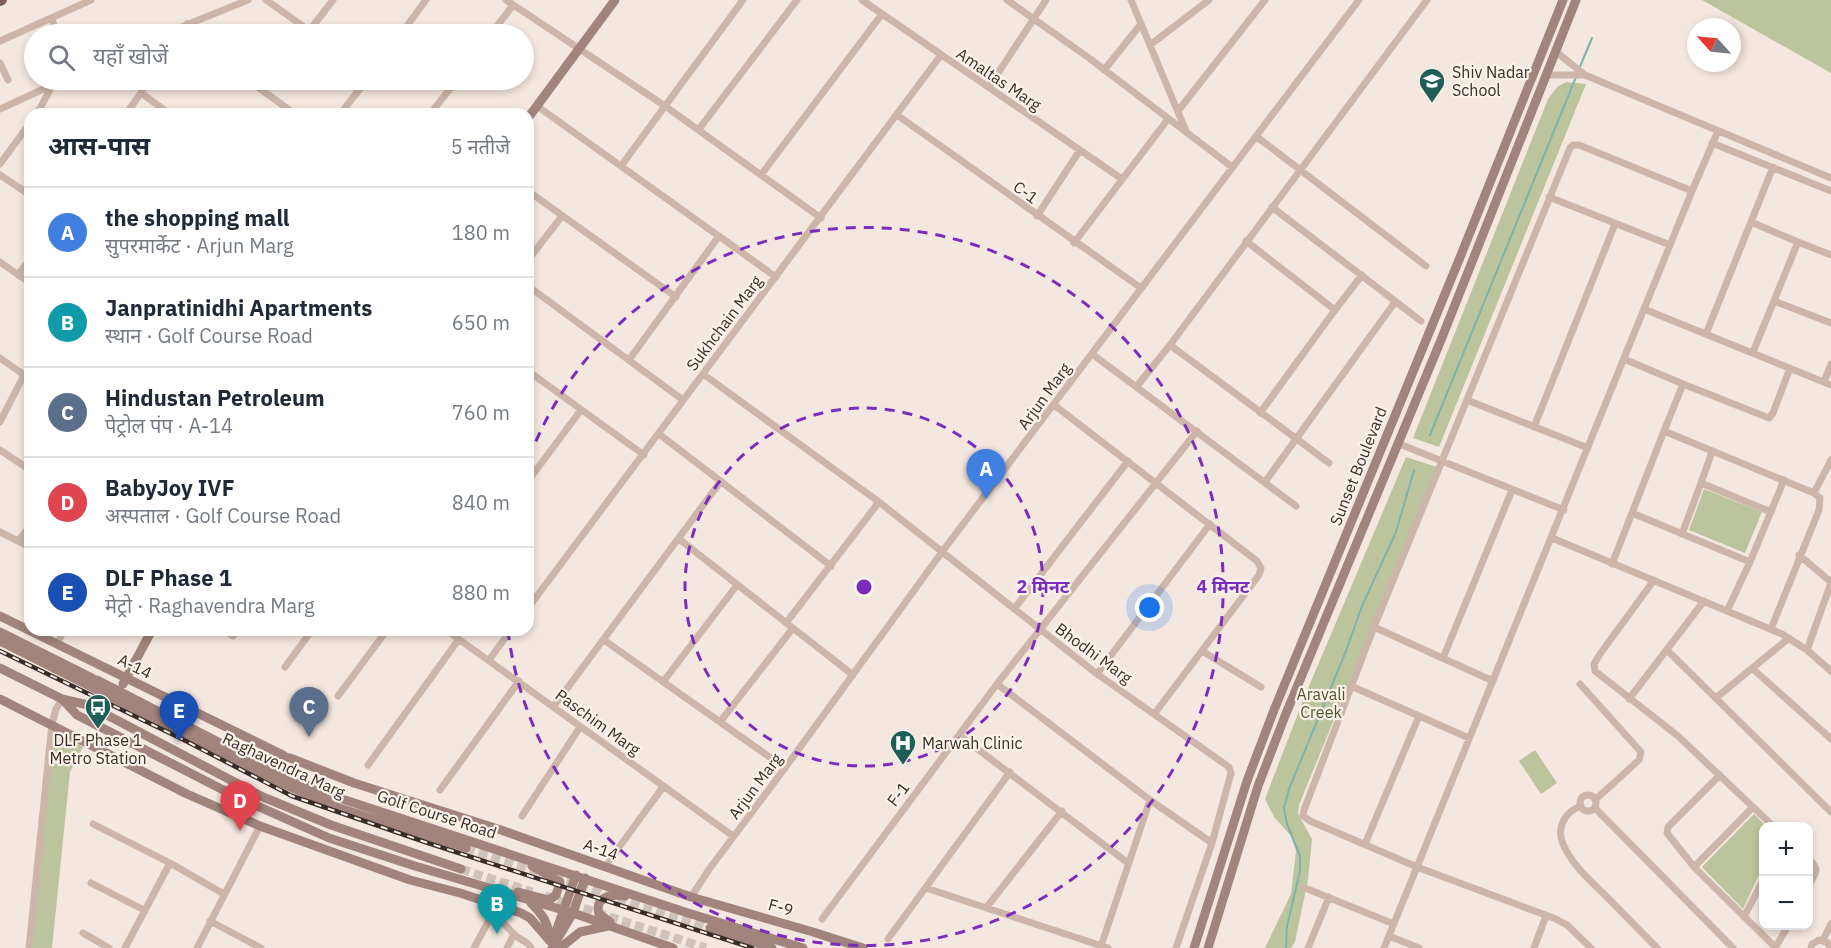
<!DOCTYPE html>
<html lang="hi">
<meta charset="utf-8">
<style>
body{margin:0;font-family:"IBM Plex Sans","Noto Sans Devanagari",sans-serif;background:#f6f6f7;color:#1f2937}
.controls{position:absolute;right:18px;bottom:18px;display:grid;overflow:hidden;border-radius:12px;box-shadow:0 3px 9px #0003}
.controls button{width:54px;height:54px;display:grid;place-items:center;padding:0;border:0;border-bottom:2px solid #e0e1e3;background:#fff;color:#1f2937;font:30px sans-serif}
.compass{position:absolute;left:1687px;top:18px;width:54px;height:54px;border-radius:50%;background:#fff;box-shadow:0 3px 9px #0003;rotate:297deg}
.you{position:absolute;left:1150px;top:608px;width:21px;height:21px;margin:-15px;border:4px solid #fff;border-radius:50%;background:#1a73e8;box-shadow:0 0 0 9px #1a73e833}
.badge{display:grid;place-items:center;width:39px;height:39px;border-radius:50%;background:#b45309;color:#fff;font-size:20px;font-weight:700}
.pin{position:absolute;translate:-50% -50px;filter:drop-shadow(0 2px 3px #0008)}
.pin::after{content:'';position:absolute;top:32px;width:21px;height:18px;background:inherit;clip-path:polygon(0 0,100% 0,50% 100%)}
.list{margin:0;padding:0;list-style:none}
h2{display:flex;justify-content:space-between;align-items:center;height:78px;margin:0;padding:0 24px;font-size:26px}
h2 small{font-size:20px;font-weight:400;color:#747a83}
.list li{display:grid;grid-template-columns:39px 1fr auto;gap:18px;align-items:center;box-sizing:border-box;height:90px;padding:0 24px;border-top:2px solid #e0e1e3}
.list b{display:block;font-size:22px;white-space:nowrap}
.list p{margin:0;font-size:20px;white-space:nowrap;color:#747a83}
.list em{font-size:20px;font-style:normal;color:#747a83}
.icon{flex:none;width:33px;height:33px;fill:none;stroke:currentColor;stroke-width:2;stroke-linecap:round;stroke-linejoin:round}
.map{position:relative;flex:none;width:1831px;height:948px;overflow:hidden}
.search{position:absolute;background:#fff;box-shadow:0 3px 9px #0003;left:24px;top:24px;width:510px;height:66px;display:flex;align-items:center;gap:15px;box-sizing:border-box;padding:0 21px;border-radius:33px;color:#747a83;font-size:22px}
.panel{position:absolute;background:#fff;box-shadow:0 3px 9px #0003;left:24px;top:108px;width:510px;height:528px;border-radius:18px}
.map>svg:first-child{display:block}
</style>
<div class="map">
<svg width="1831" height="948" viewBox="0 0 1831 948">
<rect width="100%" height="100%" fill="#f4e7df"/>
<path fill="#bcc49d" d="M1702,0H1831V73Z
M1566,82L1586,84L1439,447L1413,438L1548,99L1557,87Z
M1406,457L1437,467L1299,805L1298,814L1312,839L1308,880L1295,942L1291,948H1265L1291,894L1296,851L1292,837L1274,817L1265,799L1304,698Z
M1704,489L1762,512L1745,553L1689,530Z
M54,728L83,747L70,772L52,948H32Z
M1535,750L1557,783L1541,794L1519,761Z
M1754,814L1766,826H1764L1763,866L1743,909L1702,867Z"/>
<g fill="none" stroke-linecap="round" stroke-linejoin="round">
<path stroke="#7cb2ae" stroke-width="2" d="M1579,69L1592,38
M1430,435L1576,77
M1286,948L1287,926L1300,871V856L1287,824L1284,808L1289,789L1346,651L1362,606L1396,532L1414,470"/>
<path stroke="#cfc2bb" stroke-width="9" stroke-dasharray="9 4.5" stroke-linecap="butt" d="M466,848L538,871
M461,869L532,892
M554,876L710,928
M545,896L706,948"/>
<path stroke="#cdb5a9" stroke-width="7" d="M266,0L314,34
M506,0L665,106L821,218
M862,0L1122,179
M1007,0L1089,58L1232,167
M1131,0L1186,131
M51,18L58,34
M309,31L333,0
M164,34L248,0
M180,34L187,24
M401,34L426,0
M491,34L513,5
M0,41L91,0
M1150,45L1209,0
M1555,51L1585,75L1831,178
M0,63L8,80
M1104,70L1141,24
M1545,75H1585
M248,80L295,114
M989,87L1046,0
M141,93L170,114
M537,106L776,277
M0,109L63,80
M1178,111L1265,0
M37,114L53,84
M126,114L150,80
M340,114L367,80
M430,114L457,80
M897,115L1141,288
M699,129L797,0
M1257,137L1426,266
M1712,143L1831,191
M0,164L30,123
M621,166L743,0
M0,175L30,195
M761,175L882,14
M528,191L676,297
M1549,197L1670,245
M1272,207L1421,321
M1037,216L1080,150
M1751,222L1798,242L1753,352
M1246,241L1335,310
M1798,242L1831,255
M1074,243L1168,119
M528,260L562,216
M0,262L30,283
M18,275L30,259
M528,286L683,400
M1774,301L1831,323
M1644,309L1831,385
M1706,334L1773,167
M1170,345L1329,463
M1092,354L1296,506
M0,358L30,379
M1624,359L1683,384
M629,360L719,236
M1790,368L1773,413L1769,418L1683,384L1664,431L1814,493L1831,460
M528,371L644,455
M703,374L879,502L1097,674L1229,767L1231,773L1212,843L1176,948
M1824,382L1831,364
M1137,386L1170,345L1427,0
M1467,400L1588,448
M1054,405L1257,561L1261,568L1259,575L1155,713
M1260,413L1335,310L1362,275
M0,422L24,375
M1534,427L1615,224
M1664,431L1632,513L1750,562L1784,480
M659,434L831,566
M1397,443L1564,510
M0,450L30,470
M1712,452L1701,483L1771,512
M528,481L581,410
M1265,482L1395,302
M0,532L30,547
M1682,534L1701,483
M1552,538L1782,634L1807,650L1831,671
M679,539L853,675
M18,541L30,526
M1799,555L1831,582
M1612,564L1632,513
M1654,580L1600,654L1594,664L1595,671L1678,736L1773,826
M528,608L941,55
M1014,609L1128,461
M1727,611L1750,562
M786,623L879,502
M1374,627L1493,681
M1771,629L1819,510L1820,498L1814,493
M224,630L233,636L237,630
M446,630L733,836
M604,640L785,768
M57,644L64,630
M1667,650L1831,812
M1807,650L1831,583
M1202,651L1261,687
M1443,658L1512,490
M489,660L511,630
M285,667L312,630
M1753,669L1831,739
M1097,674L1210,524
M663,682L737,585
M997,684L1150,800L1212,843
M1580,684L1641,752L1639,760L1595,800
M1351,686L1469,738
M338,696L387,630
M1717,697L1789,638
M1629,699L1704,601
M554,706L721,481
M720,722L793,628
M959,735L1128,863
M368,765L459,639
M1720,775L1668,827L1667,833L1694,867L1776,948
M440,790L519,681
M1580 803a8 8 0 1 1 16 0a8 8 0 1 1-16 0Z
M1581,806C1565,812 1556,827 1563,844C1571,863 1589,880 1604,894C1622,912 1639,930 1657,948
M1595,808L1733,948
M522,816L580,727
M93,824L170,863
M1365,844L1419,716
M1808,858C1821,870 1816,873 1808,886
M609,861L663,787
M1694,867L1752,808
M91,883L144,910
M926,888L1108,948
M1305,888L1394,924
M691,897L710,868L785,768L942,552L1359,0
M986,908L1062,811
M1744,917L1764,878
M822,919L997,684L1197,431
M210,921L261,948
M83,933L109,948
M1389,936L1419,948
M888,939L1010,772
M1823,940L1831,924
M1101,946L1150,800
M29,948L52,724L56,709L62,699
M125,948L170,863L224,894
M197,948L260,826
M474,948L488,922L491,919C506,922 507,928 516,936C522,941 528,941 531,948
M507,948L514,934
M1308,948L1329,897
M1384,948L1692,191L1718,131
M1534,948L1546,916
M1591,948L1567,925L1556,919L1417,867L1310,821L1303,816L1304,810L1374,627L1570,148L1573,145H1579L1692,191
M1775,948L1788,926
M1811,948L1812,944L1819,940L1827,942L1830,948"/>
<path stroke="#a1847b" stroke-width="9" d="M528,118L615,0
M0,616L283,755
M0,632L92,678
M0,641L286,785L339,808L466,848
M0,668L62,699L88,705L263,797L331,825L461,869
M76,679L97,680L283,775L336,797L688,913L803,948
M123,684L152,630
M0,699L187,794L260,826L410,880L460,893L521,913L530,918L550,941
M62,699L77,715L235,796L329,838L415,866L573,913L673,948
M262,764C272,756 278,755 290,758L354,783L501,830L691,897L813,932L863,948
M518,892L549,900L556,895L560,882L532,866
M531,903C543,915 548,922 550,940
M610,922L599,914C594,896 612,894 625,896
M710,928L772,948
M554,937L576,875
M552,948L573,913L585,878
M560,948L580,932L608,926
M1194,948L1247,781L1274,710L1461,255L1563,0
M1208,948L1258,786L1285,716L1441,340L1576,0"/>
<path stroke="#7c615a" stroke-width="10" d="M0,1L2,0"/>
<g stroke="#3a2d29" stroke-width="4.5">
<path id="rail" d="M0,651L180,738L292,796L425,842L752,948"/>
</g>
<use href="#rail" stroke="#fbf2eb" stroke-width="2" stroke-dasharray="7" stroke-linecap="butt"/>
</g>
<g fill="none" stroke="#7b2cbf" stroke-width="3" stroke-dasharray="10 8">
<circle cx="864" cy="587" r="179"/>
<path d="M529 458A359 359 0 1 1 508 631"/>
</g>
<defs>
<g id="school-pin" transform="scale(1.35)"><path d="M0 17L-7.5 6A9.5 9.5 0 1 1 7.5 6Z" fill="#1d5e59" stroke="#fbf2eb"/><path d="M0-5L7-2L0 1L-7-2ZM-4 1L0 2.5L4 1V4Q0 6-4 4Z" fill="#fff"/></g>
<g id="bus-pin" transform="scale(1.35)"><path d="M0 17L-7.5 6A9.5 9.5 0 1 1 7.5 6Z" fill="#1d5e59" stroke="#fbf2eb"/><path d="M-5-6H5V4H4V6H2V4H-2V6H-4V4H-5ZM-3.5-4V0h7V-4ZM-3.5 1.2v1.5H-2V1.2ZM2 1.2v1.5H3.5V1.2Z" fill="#fff"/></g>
<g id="hospital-pin" transform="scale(1.35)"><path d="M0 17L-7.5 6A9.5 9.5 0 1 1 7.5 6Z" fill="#1d5e59" stroke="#fbf2eb"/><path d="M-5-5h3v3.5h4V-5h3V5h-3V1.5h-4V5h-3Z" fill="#fff"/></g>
</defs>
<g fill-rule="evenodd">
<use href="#school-pin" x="1432" y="81"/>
<use href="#bus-pin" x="98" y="707"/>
<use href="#hospital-pin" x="903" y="743"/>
</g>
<g text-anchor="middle" stroke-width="4.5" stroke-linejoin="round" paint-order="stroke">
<g font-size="16" fill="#3a2d29" stroke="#fbf2eb" text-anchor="start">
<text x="1452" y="78">Shiv Nadar<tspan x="1452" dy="18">School</tspan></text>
<text x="98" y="746" text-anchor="middle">DLF Phase 1<tspan x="98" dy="18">Metro Station</tspan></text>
<text x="922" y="749">Marwah Clinic</text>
</g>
<g font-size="16" fill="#3a2d29" stroke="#fbf2eb">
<text transform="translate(999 79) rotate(34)" y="6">Amaltas Marg</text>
<text transform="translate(1026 192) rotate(36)" y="6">C-1</text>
<text transform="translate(724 323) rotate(-53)" y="6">Sukhchain Marg</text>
<text transform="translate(1044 396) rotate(-54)" y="6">Arjun Marg</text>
<text transform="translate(1358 466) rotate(-68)" y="6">Sunset Boulevard</text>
<text transform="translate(1094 653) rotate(36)" y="6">Bhodhi Marg</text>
<text transform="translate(135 666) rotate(26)" y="6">A-14</text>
<text transform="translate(598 722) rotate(36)" y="6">Paschim Marg</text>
<text transform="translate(284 765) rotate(25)" y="6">Raghavendra Marg</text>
<text transform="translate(755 786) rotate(-53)" y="6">Arjun Marg</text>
<text transform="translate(898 794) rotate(-53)" y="6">F-1</text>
<text transform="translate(437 814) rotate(18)" y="6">Golf Course Road</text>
<text transform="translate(601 849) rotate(19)" y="6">A-14</text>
<text transform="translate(781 907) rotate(16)" y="6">F-9</text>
</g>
<g font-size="16" fill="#4f592c" stroke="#fbf2eb">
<text x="1321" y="700">Aravali<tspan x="1321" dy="18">Creek</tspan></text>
</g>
</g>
<circle cx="864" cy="587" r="9" fill="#7b2cbf" stroke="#fbf2eb" stroke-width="3"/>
<g font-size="18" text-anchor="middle" font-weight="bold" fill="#7b2cbf" stroke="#fbf2eb" stroke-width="4.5" stroke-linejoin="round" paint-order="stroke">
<text x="1043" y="593">2 मिनट</text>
<text x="1223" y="593">4 मिनट</text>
</g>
</svg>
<div class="controls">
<button>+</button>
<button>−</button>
</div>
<svg class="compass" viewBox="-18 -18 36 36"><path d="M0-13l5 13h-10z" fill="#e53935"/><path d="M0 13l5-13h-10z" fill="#747a83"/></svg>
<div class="you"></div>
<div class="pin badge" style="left:986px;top:499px;background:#3f7fe0">A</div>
<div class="pin badge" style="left:497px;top:934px;background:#0f9aa8">B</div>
<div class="pin badge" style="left:309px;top:737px;background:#5c6f8a">C</div>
<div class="pin badge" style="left:240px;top:831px;background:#e0444e">D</div>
<div class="pin badge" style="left:179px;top:741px;background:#1a4fb4">E</div>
<div class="search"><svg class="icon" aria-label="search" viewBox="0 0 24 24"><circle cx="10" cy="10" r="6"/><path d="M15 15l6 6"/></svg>यहाँ खोजें</div>
<section class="panel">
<h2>आस-पास<small>5 नतीजे</small></h2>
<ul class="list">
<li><span class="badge" style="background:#3f7fe0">A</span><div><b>the shopping mall</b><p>सुपरमार्केट · Arjun Marg</p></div><em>180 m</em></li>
<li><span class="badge" style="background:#0f9aa8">B</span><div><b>Janpratinidhi Apartments</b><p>स्थान · Golf Course Road</p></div><em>650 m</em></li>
<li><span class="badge" style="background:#5c6f8a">C</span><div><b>Hindustan Petroleum</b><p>पेट्रोल पंप · A-14</p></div><em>760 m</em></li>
<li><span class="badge" style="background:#e0444e">D</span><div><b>BabyJoy IVF</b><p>अस्पताल · Golf Course Road</p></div><em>840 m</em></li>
<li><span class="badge" style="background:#1a4fb4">E</span><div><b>DLF Phase 1</b><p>मेट्रो · Raghavendra Marg</p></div><em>880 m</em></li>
</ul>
</section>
</div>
